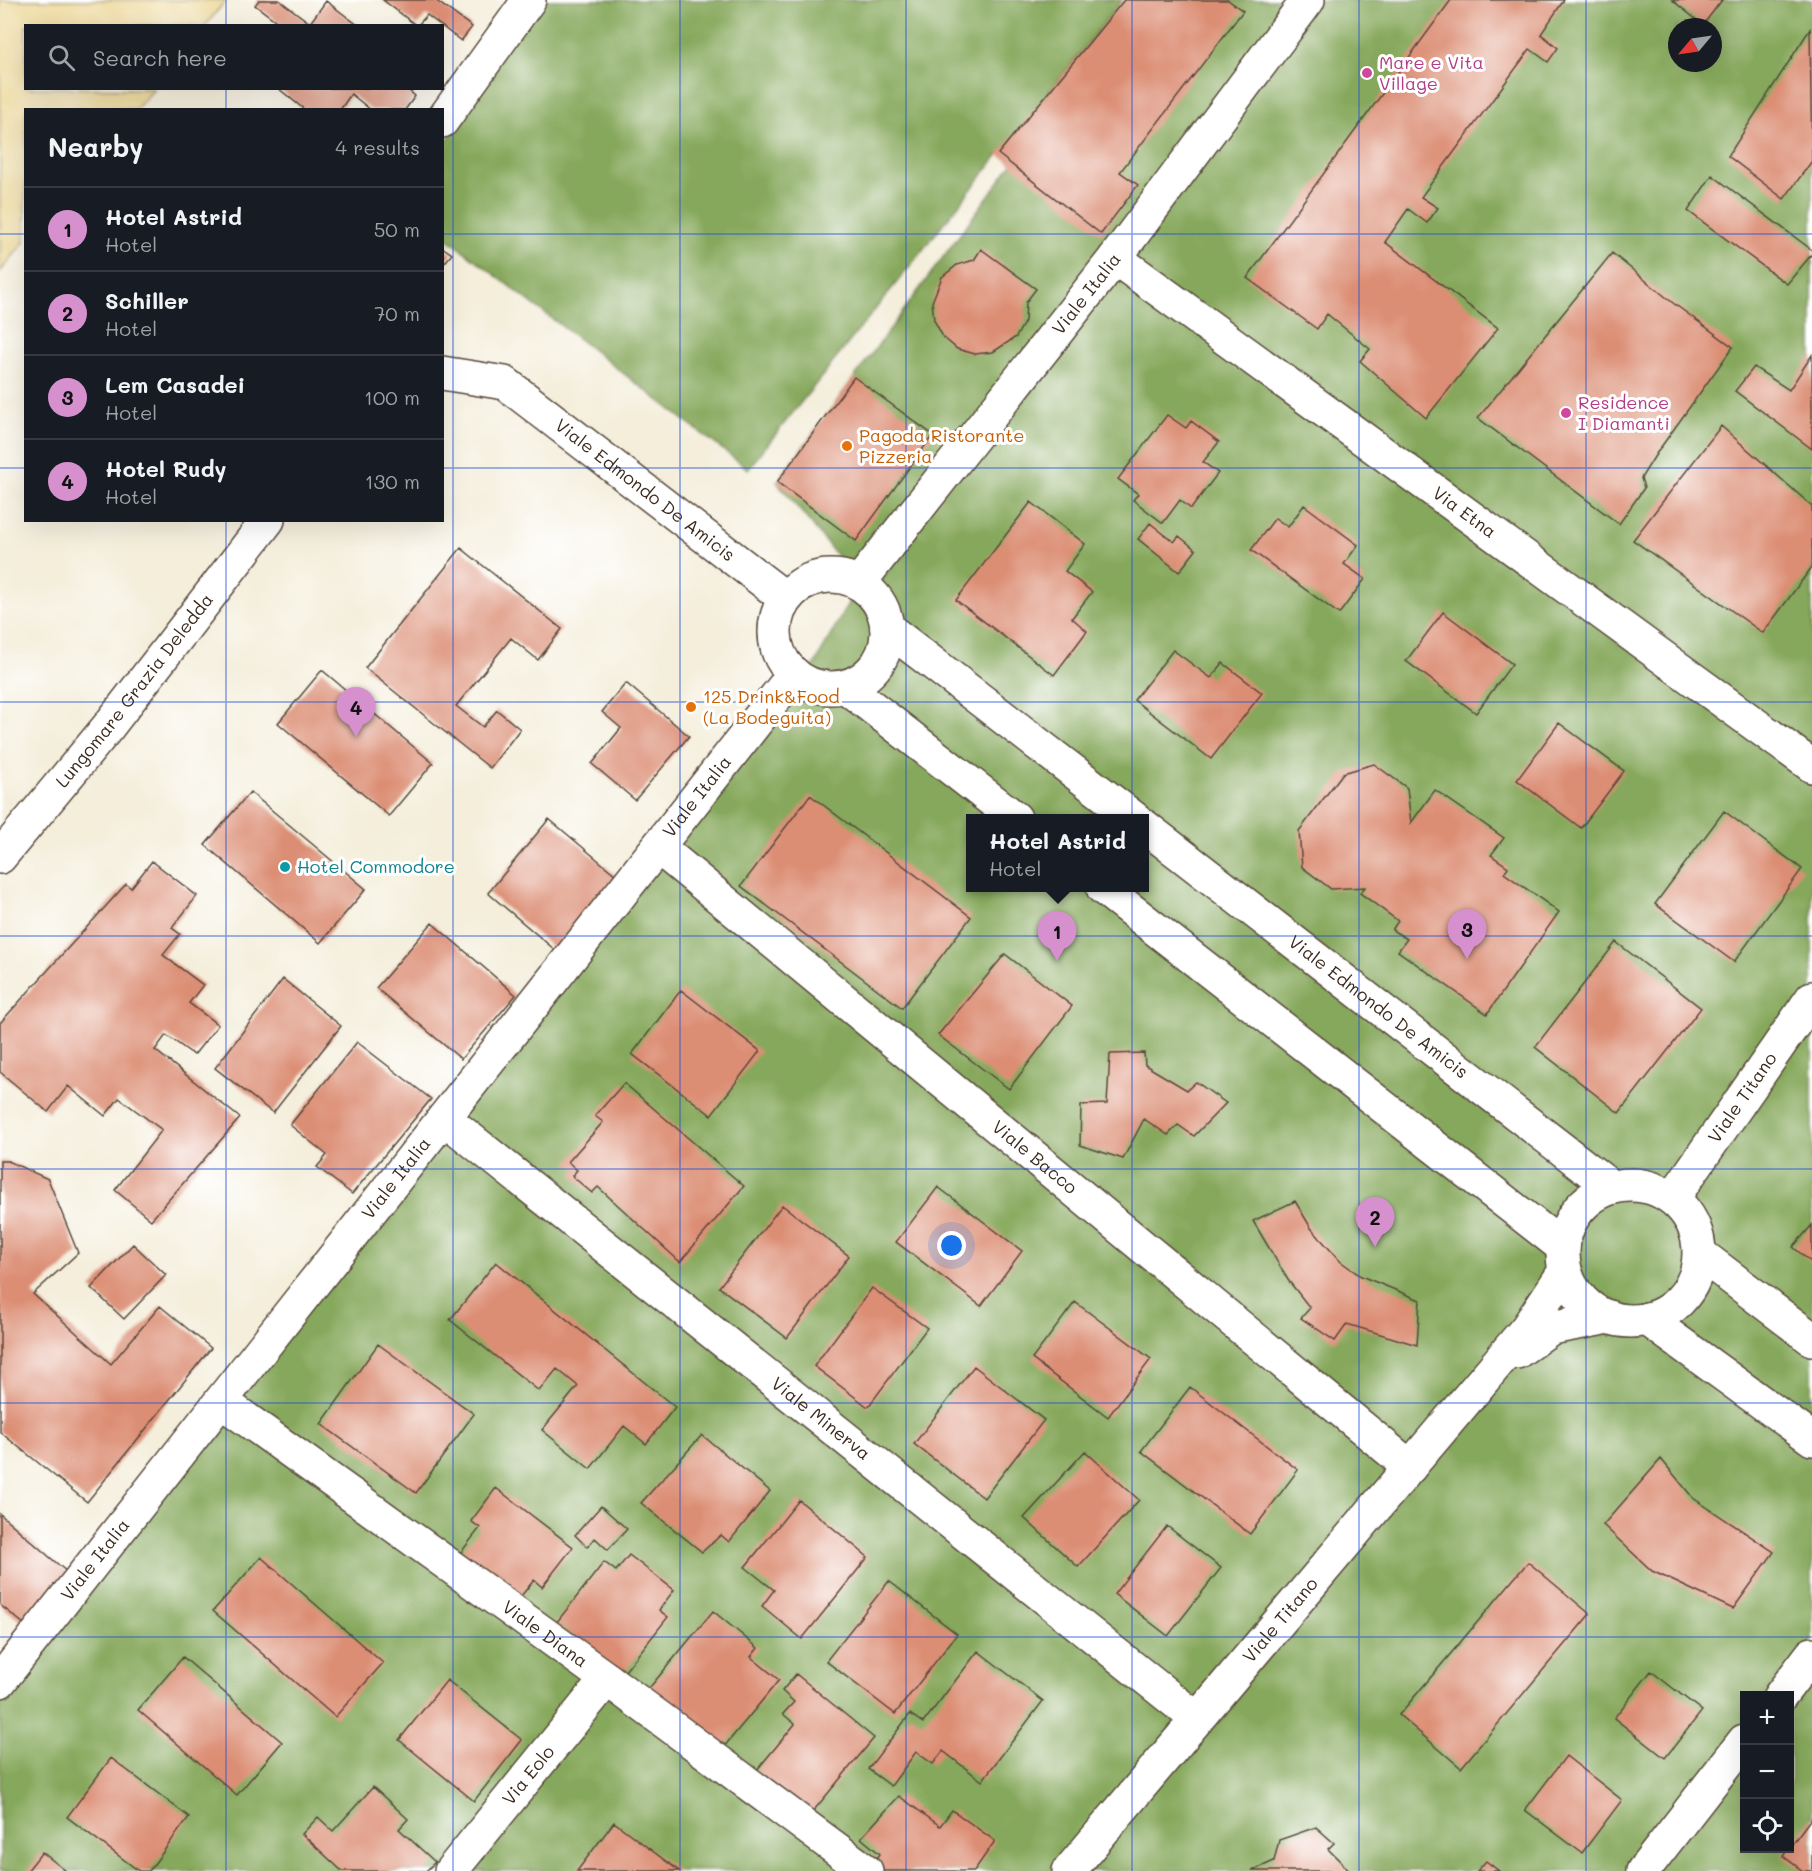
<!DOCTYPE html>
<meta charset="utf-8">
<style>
body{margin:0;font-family:Mali,sans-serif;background:#20242c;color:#f1f3f6}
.controls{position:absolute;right:18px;bottom:18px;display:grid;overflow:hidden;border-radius:0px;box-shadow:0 6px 24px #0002}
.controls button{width:54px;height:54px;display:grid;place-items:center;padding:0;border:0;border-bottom:2px solid #363941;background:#171b24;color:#f1f3f6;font:30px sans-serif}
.compass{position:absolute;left:1668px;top:18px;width:54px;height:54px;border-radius:50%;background:#171b24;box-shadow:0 6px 24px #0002;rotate:241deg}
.you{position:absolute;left:952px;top:1246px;width:21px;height:21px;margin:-15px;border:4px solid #fff;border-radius:50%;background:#1a73e8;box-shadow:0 0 0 9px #1a73e833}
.badge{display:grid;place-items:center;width:39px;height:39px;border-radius:50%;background:#d690ce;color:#111;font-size:20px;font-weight:700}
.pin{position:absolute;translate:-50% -50px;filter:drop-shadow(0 2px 3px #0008)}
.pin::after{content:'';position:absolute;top:32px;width:21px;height:18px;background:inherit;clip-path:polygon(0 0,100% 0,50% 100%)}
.popup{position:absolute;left:966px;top:814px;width:183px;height:78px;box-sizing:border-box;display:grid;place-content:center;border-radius:0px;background:#171b24;filter:drop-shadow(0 2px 4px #0005);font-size:20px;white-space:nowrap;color:#9ea1a6}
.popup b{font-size:22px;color:#f1f3f6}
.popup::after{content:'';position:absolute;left:50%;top:100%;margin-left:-12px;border:12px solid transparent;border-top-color:#171b24}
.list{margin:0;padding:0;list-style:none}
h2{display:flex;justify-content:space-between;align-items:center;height:78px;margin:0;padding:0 24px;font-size:26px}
h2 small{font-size:20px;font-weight:400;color:#9ea1a6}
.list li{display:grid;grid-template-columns:39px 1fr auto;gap:18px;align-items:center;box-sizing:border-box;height:84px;padding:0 24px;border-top:2px solid #363941}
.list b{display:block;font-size:22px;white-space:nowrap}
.list p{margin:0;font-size:20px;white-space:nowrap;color:#9ea1a6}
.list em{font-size:20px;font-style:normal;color:#9ea1a6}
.icon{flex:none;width:33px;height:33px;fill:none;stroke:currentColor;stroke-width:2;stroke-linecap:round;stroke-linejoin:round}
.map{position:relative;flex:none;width:1812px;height:1871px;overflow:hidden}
.search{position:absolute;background:#171b24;box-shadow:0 6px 24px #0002;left:24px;top:24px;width:420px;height:66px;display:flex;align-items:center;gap:15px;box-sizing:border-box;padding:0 21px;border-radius:0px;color:#9ea1a6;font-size:22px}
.panel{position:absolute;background:#171b24;box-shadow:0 6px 24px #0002;left:24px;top:108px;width:420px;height:414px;border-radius:0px}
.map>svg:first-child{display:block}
</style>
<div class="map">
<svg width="1812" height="1871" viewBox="0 0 1812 1871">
<rect width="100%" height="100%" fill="#fff"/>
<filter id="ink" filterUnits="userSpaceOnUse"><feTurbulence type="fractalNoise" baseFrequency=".0167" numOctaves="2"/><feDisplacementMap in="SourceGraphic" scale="12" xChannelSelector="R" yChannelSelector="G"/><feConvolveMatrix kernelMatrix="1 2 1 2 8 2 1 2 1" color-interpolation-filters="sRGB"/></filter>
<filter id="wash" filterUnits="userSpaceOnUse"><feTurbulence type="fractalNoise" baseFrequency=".008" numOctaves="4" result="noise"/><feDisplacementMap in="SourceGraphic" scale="24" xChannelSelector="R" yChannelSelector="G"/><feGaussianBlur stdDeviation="1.35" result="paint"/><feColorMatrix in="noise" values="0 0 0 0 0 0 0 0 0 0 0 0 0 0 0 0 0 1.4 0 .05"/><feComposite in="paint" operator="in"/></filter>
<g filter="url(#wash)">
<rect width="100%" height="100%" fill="#f4eedb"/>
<path fill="#86a85c" stroke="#60693d" stroke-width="1.5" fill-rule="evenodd" d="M510,0H1122L748,469L443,235L442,148L499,57Z
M1133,0H1812V1871H0V1696L805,682L859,583L777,482ZM1677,27H1713V63H1677ZM970,818H1144V888H970ZM1744,1696H1790V1848H1744Z"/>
<path fill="#eeda9e" stroke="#94825e" stroke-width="1.5" d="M0,0H226L206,25L26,26V88L154,89L136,109L26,110L25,241L0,272Z"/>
<g id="blocks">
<path fill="#dc8e74" d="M259,0H279L310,23L326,1L359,26H283L255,5Z
M383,0H435L472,27L461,41L427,15L417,26Z
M1124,0H1228L1243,11L1120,172L1138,185L1101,234L998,154Z
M1451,0H1564L1541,34L1558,48L1548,62L1530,49L1421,197L1438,208L1427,223L1408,209L1385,242L1498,328L1426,418L1360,361L1370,349L1327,314L1317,329L1247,278Z
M1672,0H1722L1703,25Z
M1810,29L1812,161L1784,199L1728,156Z
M278,88H406L415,96L405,110H371L351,94L340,110H305Z
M1712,175L1812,250V254L1787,284L1688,211Z
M442,247L452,254L442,266Z
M981,249L1036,289L1026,302L1025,321L1016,337L993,352L975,354L957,349L943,337L934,320L932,302L942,277L957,265L974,260Z
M1612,253L1673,303L1733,347L1656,454L1641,478L1644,488L1619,524L1478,418Z
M1812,355V449L1735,391L1754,367L1789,390Z
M854,377L933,435L856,541L777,482Z
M1167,415L1186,428L1191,421L1219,442L1203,462L1218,473L1191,509L1180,500L1163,523L1133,500L1138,494L1118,479Z
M1721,426L1812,506V567L1763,633L1633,540Z
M1031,502L1085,544L1065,571L1092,592L1072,618L1087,631L1054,675L956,600Z
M1304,505L1358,545L1344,564L1365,579L1339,614L1251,550L1275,518L1288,527Z
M1150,523L1174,542L1179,536L1196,550L1179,572L1138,539Z
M461,548L562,629L538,660L511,638L456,706L483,727L497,710L520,729L490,768L365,668Z
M1443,612L1512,664L1476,713L1406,661Z
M1173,650L1211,678L1223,663L1262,693L1211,759L1134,700Z
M322,670L433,763L389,816L278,723Z
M626,683L689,736L635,800L592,764L621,728L602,712Z
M1559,723L1624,771L1581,828L1517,780Z
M1374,764L1407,788L1411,823L1435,790L1504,838L1491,855L1508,867L1504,873L1559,912L1487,1014L1398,951L1407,939L1392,930L1398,921L1360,893L1365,887L1331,889L1302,867L1299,831L1343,773Z
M250,792L366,889L320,943L205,845Z
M810,795L971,917L902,1008L741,886Z
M1724,811L1802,869L1734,962L1655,904Z
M549,819L617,876L555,950L488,893Z
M152,861L197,896L172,928L180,934L163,955L203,985L189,1003L218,1025L194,1055L166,1035L155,1050L240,1118L151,1220L115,1190L162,1130L119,1098L105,1116L68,1086L48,1112L0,1072V1023L126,884L131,888Z
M432,923L516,995L461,1059L376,988Z
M1616,942L1701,1008L1619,1113L1535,1047Z
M1005,954L1072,1006L1009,1089L938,1035Z
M283,979L341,1026L273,1113L215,1068Z
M681,990L760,1051L711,1115L632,1054Z
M357,1042L431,1099L352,1194L317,1167L327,1155L290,1125Z
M1144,1053L1145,1065L1187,1090L1196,1082L1226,1103L1194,1136L1178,1125L1168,1135L1144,1119L1123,1159L1080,1145L1081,1105L1107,1104L1110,1054Z
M624,1083L744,1186L680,1262L598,1187L592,1193L572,1176L577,1170L568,1162L603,1122L595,1116Z
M0,1161H8L48,1179L78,1253L33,1294L111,1364L160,1306L211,1348L87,1502L0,1432Z
M938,1187L1022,1251L981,1306L896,1242Z
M1295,1201L1311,1228L1340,1261L1361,1276L1420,1300L1417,1345L1347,1324L1335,1341L1301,1318L1310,1308L1288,1280L1253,1221Z
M782,1205L849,1256L787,1338L719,1287Z
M1812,1225V1263L1793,1247Z
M133,1244L166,1275L124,1319L91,1288Z
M496,1262L675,1407L646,1444L624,1426L590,1469L542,1430L578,1386L557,1369L539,1391L450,1320Z
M872,1288L927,1328L868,1407L814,1366Z
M1075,1302L1151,1359L1108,1417L1032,1359Z
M378,1344L474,1414L416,1493L321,1424Z
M974,1366L1044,1420L984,1498L914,1444Z
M1190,1387L1298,1470L1250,1534L1141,1451Z
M702,1435L770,1491L729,1542L721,1535L702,1552L641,1503Z
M1085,1451L1139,1500L1078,1567L1024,1518Z
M1661,1459L1693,1498L1774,1552L1733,1609L1652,1571L1603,1525Z
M496,1488L573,1547L542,1587L534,1580L517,1601L458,1556L480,1528L471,1521Z
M799,1500L868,1557L802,1639L762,1606L774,1590L745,1567Z
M601,1506L627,1529L608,1550L595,1538L587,1547L575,1535Z
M0,1514L68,1573L24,1624L0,1605Z
M1167,1526L1221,1568L1168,1636L1114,1594Z
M629,1555L674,1590L659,1610L668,1617L622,1675L556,1623L604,1562L616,1571Z
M261,1557L383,1663L335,1717L213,1611Z
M1528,1562L1590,1614L1461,1768L1399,1715Z
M889,1581L957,1634L895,1714L826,1661Z
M713,1611L758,1648L751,1657L779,1680L719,1753L646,1692Z
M978,1651L1043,1701L982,1781L943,1751L933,1764L916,1752L891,1786L868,1769L910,1714L923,1723Z
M183,1657L282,1742L237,1795L138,1710Z
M1651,1671L1702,1711L1665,1758L1614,1718Z
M796,1674L874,1738L810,1815L756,1771L795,1724L783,1714L794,1702L782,1691Z
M447,1680L522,1740L474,1801L399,1740Z
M1566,1756L1622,1800L1582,1853L1525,1810Z
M111,1758L189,1817L149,1871H139L67,1817Z
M373,1787L408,1819L399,1829L435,1862L426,1871H342L302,1834L318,1817L333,1831Z
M899,1796L940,1826L952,1810L995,1841L974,1871H874L870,1868L880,1854L861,1838Z
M1812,1817V1871H1803L1783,1856Z
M614,1822L679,1871H577Z
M1316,1827L1334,1843L1328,1849L1350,1871H1252L1274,1861L1279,1840Z
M42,1852L66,1871H27Z
M1486,1861L1499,1871H1477Z"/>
</g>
</g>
<g filter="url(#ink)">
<use href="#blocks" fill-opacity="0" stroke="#57473a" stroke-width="1.5"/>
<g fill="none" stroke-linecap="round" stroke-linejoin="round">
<g stroke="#57473a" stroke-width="36">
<g id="street">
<path id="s1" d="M1115,258L1812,766"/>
<path id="s2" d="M859,583L1115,258L1308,0"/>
<path id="s3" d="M658,847L1410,1467"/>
<path id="s4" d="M444,1118L1197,1719"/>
<path d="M1517,1352L1551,1328L1609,1317"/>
<path id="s5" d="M221,1401L607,1679L866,1871"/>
<path id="s6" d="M0,1681L794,674"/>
<path d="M1780,1696L1812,1654"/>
<path id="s7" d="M451,1871L607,1679"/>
<path id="s8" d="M1069,1871L1527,1328L1565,1271"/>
<path d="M1643,1871L1744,1741"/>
</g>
</g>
<g stroke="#57473a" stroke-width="36">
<g id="secondary">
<path d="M442,121L529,0"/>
<path id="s9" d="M442,373L505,383L785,598"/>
<circle cx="831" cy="632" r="56"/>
<path d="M887,628L1134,818"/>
<path d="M846,687L1015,818"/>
<path id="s10" d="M1144,826L1611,1187"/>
<path id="s11" d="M0,857L108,727L268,520"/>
<path d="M1103,888L1563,1247"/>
<circle cx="1631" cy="1253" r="68"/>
<path id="s12" d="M1673,1198L1812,998"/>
<path d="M1700,1254L1812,1339"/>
<path d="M1647,1319L1812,1439"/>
</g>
</g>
<use href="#street" stroke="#fff" stroke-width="33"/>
<use href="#secondary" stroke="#fff" stroke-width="33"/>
</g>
</g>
<path fill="none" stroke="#1d4ed8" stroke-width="1.5" stroke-opacity="0.55" d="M226,0V26M453,0V1871M680,0V1871M906,0V1871M1132,0V1871M1359,0V1871M1586,0V1871M226,88V110M0,234H26M442,234H1812M0,468H26M442,468H1812M226,520V1871M0,702H1812M0,936H1812M0,1169H1812M0,1403H1812M0,1637H1812"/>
<g fill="#d1479c" stroke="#fff" stroke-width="2">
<circle cx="1367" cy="73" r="6"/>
<circle cx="1566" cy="413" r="6"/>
</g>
<g fill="#e8710a" stroke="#fff" stroke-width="2">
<circle cx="847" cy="446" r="6"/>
<circle cx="691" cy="707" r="6"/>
</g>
<circle fill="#0f9aa8" stroke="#fff" stroke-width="2" cx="285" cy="867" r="6"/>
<g text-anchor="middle" stroke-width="6" stroke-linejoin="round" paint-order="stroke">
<g font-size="18" fill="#b23c85" stroke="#fff" text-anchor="start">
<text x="1379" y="69">Mare e Vita<tspan x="1379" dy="21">Village</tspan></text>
<text x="1578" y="409">Residence<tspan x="1578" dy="21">I Diamanti</tspan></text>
</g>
<g font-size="18" fill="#3b2a1e" stroke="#fff">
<text dy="6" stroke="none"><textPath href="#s2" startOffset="368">Viale Italia</textPath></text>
<text dy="6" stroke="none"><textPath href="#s9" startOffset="240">Viale Edmondo De Amicis</textPath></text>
<text dy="6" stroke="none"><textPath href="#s1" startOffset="432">Via Etna</textPath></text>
<text dy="6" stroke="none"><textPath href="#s11" startOffset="214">Lungomare Grazia Deledda</textPath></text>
<text dy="6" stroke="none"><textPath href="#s6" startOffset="1126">Viale Italia</textPath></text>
<text dy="6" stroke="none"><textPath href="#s10" startOffset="296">Viale Edmondo De Amicis</textPath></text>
<text dy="6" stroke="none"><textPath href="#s12" startOffset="122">Viale Titano</textPath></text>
<text dy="6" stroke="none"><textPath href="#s3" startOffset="488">Viale Bacco</textPath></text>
<text dy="6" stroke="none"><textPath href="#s6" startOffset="640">Viale Italia</textPath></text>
<text dy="6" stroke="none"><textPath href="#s4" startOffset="482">Viale Minerva</textPath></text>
<text dy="6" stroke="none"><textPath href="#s6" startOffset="154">Viale Italia</textPath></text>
<text dy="6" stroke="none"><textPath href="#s8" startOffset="328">Viale Titano</textPath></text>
<text dy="6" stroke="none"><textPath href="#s5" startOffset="399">Viale Diana</textPath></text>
<text dy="6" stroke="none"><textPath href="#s7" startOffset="123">Via Eolo</textPath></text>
</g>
<g font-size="18" fill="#c56008" stroke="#fff" text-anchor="start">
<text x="859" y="442">Pagoda Ristorante<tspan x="859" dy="21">Pizzeria</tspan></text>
<text x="703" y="703">125 Drink&amp;Food<tspan x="703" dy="21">(La Bodeguita)</tspan></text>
</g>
<g font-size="18" fill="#0d838f" stroke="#fff" text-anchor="start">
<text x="297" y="873">Hotel Commodore</text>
</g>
</g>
</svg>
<div class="controls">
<button>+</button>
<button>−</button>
<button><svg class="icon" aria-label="locate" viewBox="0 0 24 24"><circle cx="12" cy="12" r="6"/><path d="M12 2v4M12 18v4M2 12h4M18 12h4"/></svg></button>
</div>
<svg class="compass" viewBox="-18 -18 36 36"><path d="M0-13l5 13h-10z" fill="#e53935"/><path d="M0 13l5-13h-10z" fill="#9ea1a6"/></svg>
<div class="you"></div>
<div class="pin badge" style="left:1057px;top:961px">1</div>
<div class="popup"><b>Hotel Astrid</b>Hotel</div>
<div class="pin badge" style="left:1375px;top:1247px">2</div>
<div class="pin badge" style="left:1467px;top:959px">3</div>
<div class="pin badge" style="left:356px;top:737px">4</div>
<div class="search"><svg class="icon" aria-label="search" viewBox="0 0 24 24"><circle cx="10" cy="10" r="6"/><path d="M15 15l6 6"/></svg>Search here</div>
<section class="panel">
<h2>Nearby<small>4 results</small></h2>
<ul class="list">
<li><span class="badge">1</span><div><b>Hotel Astrid</b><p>Hotel</p></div><em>50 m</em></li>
<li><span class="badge">2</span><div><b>Schiller</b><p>Hotel</p></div><em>70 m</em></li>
<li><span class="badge">3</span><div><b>Lem Casadei</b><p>Hotel</p></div><em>100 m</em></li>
<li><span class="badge">4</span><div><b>Hotel Rudy</b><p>Hotel</p></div><em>130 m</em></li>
</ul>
</section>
</div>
